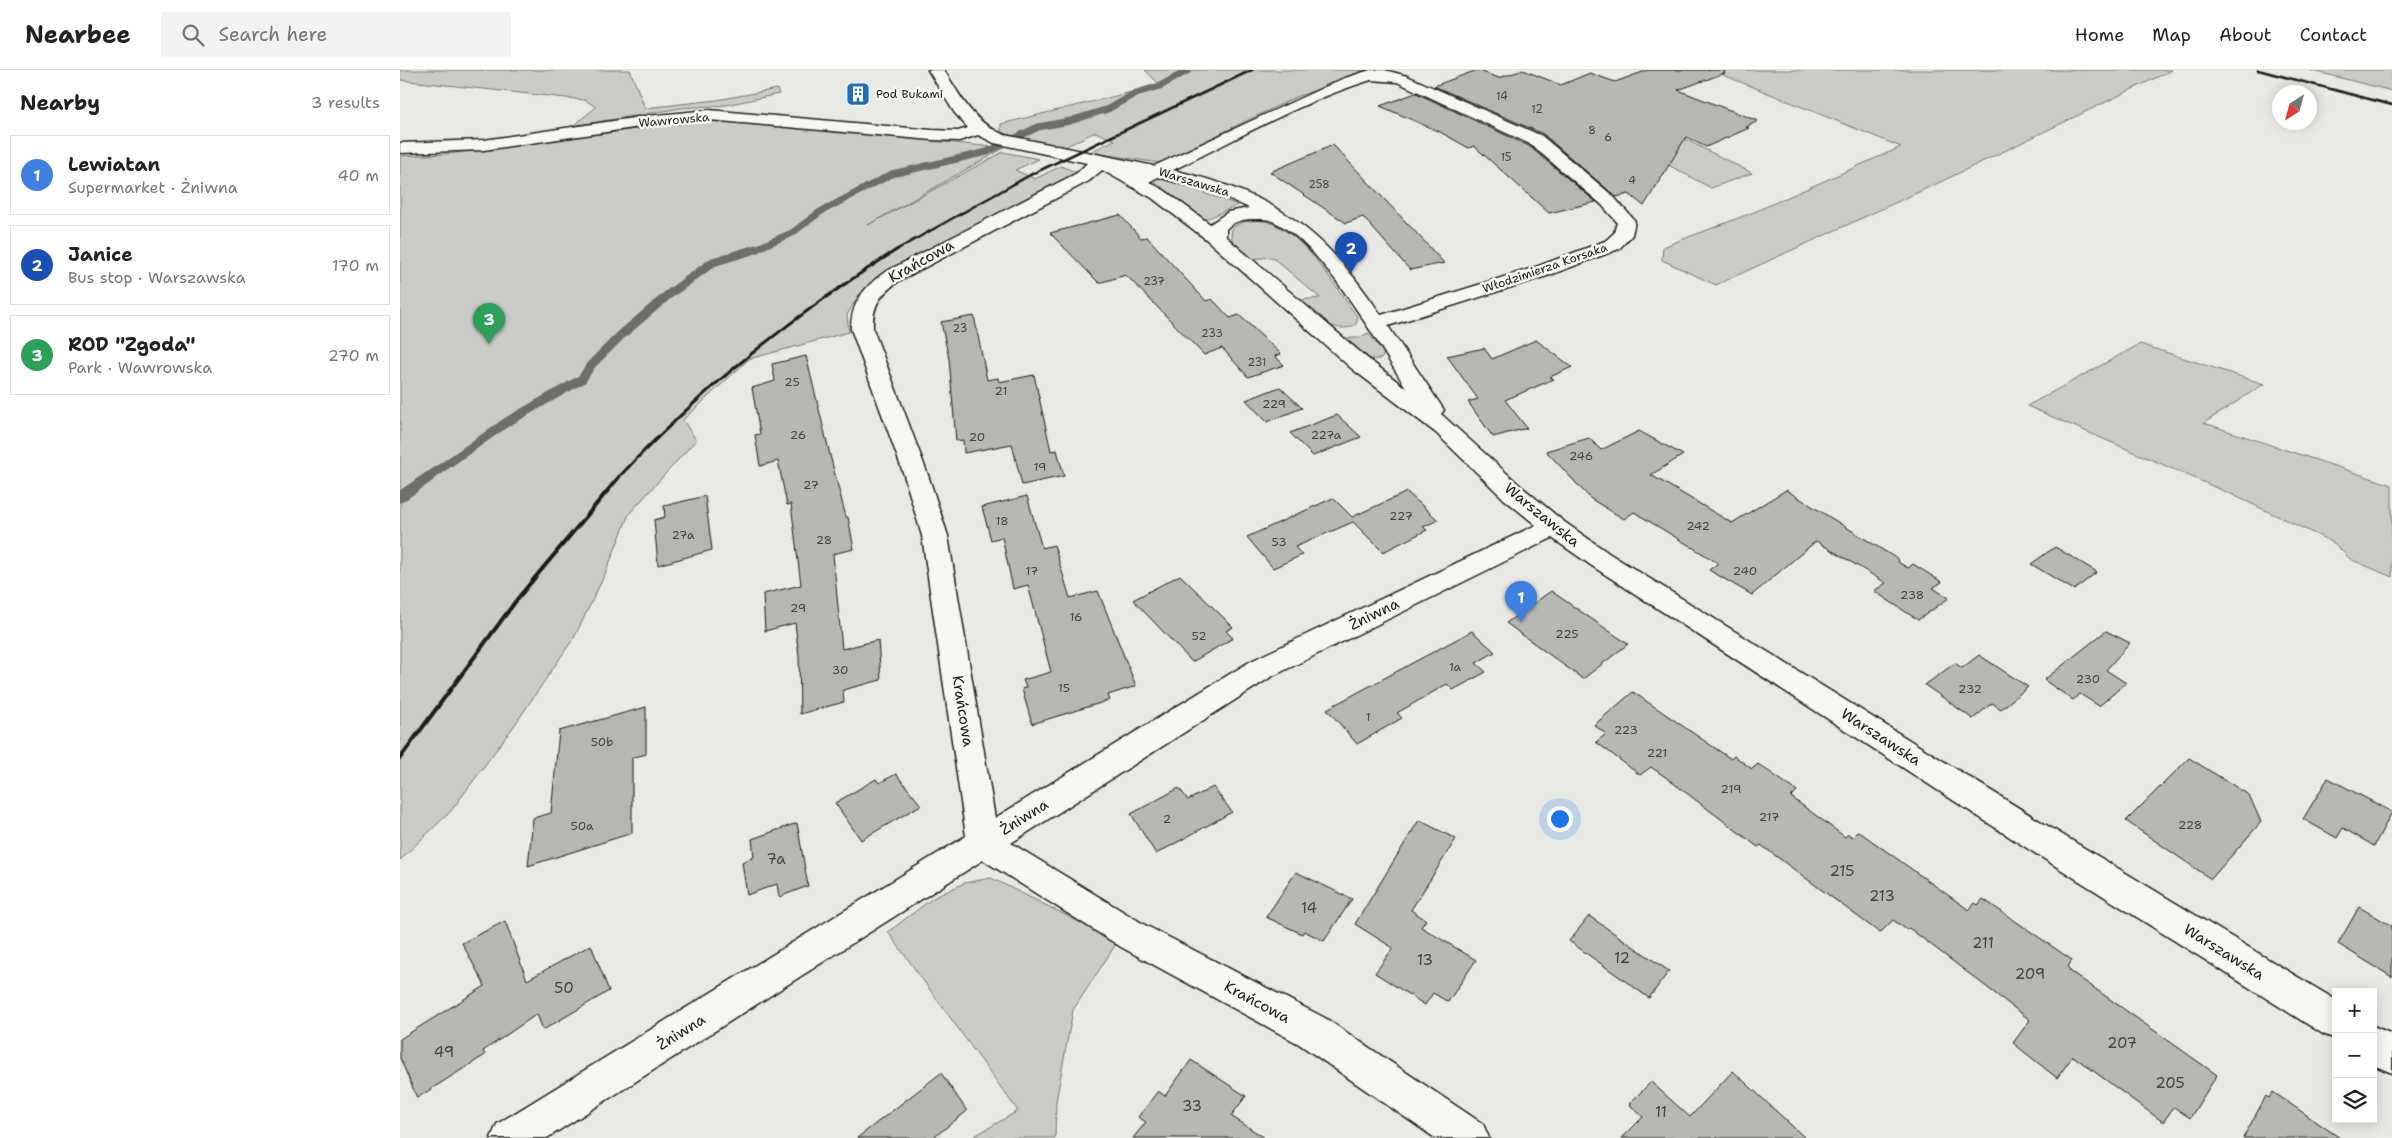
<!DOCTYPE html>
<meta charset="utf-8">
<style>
body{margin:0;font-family:"Shantell Sans",sans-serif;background:#f2f2f2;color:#202124}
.controls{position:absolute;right:15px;bottom:15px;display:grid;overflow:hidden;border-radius:0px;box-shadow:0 2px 12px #0003}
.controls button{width:45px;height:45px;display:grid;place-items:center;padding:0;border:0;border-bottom:1px solid #e0e0e0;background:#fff;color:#202124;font:25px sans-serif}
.compass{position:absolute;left:1872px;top:15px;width:45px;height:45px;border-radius:50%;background:#fff;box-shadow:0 2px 12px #0003;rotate:216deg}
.you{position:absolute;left:1159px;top:748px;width:18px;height:18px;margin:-12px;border:4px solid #fff;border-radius:50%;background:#1a73e8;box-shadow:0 0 0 8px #1a73e833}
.badge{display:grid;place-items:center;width:32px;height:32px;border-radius:50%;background:#1f6fb2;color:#fff;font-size:16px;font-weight:700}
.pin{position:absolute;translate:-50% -41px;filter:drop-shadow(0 1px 2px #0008)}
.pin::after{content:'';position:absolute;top:26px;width:18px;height:15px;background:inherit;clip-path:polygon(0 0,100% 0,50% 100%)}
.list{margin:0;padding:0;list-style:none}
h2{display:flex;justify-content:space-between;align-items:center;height:65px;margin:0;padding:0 20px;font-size:21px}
h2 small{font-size:16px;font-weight:400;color:#757577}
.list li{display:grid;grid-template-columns:32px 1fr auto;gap:15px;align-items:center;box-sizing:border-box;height:80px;margin:0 10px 10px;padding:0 10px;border:1px solid #e0e0e0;border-radius:0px}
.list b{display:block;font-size:19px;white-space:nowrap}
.list p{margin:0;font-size:16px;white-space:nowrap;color:#757577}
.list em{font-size:16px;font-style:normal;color:#757577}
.icon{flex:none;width:28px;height:28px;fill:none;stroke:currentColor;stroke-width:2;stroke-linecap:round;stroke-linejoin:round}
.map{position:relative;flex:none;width:1992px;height:1068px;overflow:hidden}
header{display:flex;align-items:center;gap:30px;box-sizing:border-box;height:70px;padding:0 25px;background:#fff;border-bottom:1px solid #e0e0e0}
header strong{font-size:24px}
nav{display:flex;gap:28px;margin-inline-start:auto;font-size:18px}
.search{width:350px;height:45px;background:#f2f2f2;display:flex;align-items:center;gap:12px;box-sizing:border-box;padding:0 18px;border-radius:0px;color:#757577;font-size:19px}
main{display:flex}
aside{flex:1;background:#fff}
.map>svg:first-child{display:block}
</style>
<header>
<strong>Nearbee</strong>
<div class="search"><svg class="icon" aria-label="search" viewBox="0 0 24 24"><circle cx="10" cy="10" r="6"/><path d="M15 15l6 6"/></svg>Search here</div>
<nav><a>Home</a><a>Map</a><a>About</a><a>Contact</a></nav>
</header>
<main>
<aside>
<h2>Nearby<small>3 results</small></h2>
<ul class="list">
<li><span class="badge" style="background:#3f7fe0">1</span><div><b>Lewiatan</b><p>Supermarket · Żniwna</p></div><em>40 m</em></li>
<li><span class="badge" style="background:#1a4fb4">2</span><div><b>Janice</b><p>Bus stop · Warszawska</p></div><em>170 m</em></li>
<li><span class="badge" style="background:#2e9e5b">3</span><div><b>ROD &quot;Zgoda&quot;</b><p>Park · Wawrowska</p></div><em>270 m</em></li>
</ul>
</aside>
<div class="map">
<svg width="1992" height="1068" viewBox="0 0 1992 1068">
<rect width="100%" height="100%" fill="#e9e9e5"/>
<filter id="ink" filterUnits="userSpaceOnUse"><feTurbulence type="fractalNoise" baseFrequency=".02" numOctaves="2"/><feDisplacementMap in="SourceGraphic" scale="10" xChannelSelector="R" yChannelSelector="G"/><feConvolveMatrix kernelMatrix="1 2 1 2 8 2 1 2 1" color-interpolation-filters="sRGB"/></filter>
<g filter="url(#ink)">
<path fill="#cbcbc7" stroke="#747472" d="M0,0H230L245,38L317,30L377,19L379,24L326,35L282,38L173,56L196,37L185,30L0,10Z
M745,0H971L896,27L759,93L690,82L715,70L695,62L665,77L601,63V54L760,15Z
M1311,0H1772L1534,115L1316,215L1262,190L1263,177L1354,142L1501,77Z
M1909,0H1992V21Z
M313,49L604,78L468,155L603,82L639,89L615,100L635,109L661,96L678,103L479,209L458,226L447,245L449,262L349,289L283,350L296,370L229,444L205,504L175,566L116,653L51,741L0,790V86L47,84Z
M1273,63L1352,103L1311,118L1233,76Z
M758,107L838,135C830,138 807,150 804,149L750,111Z
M858,150C899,153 936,218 958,248L956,254C934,268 914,243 899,230L920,228L872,187L851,189C841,180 826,173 833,157L843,152Z
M968,263L984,283L982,288C966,294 955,277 944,268H959Z
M1740,274L1864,314L1804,353L1992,415V507L1950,489L1934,473L1831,424L1627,336Z
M591,808L718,871L673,940L656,1031L655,1068H571L618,1041L488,862L533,828L564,813Z"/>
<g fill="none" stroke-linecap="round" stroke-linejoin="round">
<path stroke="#6d6d6c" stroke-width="7" d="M353,180L392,163L420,142L492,104L587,82L638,57L670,51L708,39L736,23L760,16L789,0"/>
<path stroke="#6d6d6c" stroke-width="9" d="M27,408L107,352L182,309L191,295L220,266L268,225L313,192L356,179"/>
<path stroke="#6d6d6c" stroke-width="11" d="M0,427L29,407"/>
</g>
<path fill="#b6b6b3" stroke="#1c1c1c" d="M1077,0L1099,8L1123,0L1161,15L1190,3L1215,12L1248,0H1324L1325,3L1278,20L1358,51L1346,57L1349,58L1306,77L1286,67L1244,136L1229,124L1216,127L1143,64L1034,16Z
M1016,23L1129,76L1196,132L1149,143L1074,76L1069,78L1040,62L980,36Z
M933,75L1022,169L1044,193L1010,200L963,147L946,153L870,102Z
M720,145L741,168L747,167L806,231L812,229L830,248L839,245L881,284L875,286L884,295L848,307L822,278L804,285L726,205L699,213L650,163Z
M574,246L587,310L598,308L599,312L634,305L651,381L657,380L664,406L622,415L612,374L564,383L563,370L556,371L549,289L541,252Z
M1136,270L1172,297L1150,307L1154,309L1105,330L1127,358L1093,367L1068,332L1078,329L1047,286L1084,278L1092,289Z
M406,286L432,393L446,447H448L454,479L433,484L442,579L478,570L481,610L443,620L444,632L400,644L399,586L395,553L365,561L363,524L401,515L391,434L387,435L378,391L360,396L355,365L360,364L352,318L375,311L372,294Z
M880,317L902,338L867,352L846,330Z
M937,345L961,367L913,386L890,363Z
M1239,361L1283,385L1251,405L1332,453L1386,420L1499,490L1498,492L1508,498L1513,494L1542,512L1533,518L1549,528L1518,550L1474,521L1486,513L1416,471L1352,525L1309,500L1318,493L1234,442L1224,449L1191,429L1146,381L1189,368L1201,380Z
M1007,422L1038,450L1023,457L1027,460L983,482L953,452L895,477L902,485L873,498L847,467L933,428L952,447Z
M305,426L312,480L258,495L254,450L265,447L264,436Z
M627,426L642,478L654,475L670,528L698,521L736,616L708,625L710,630L632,654L622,619L626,617L623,610L651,602L628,515L613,519L602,467L591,470L582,437Z
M1655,477L1697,502L1674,520L1631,494Z
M780,505L833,557L826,561L833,568L792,592L733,530Z
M1151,521L1228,574L1183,609L1106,553Z
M1072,561L1095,582L1076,593L1086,602L1053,620L1047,614L997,643L1002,648L957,674L927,639Z
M1706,561L1730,573L1706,600L1726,613L1699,636L1680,624L1673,630L1644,610Z
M1579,585L1628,617L1601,639L1592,633L1573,649L1525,615L1555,593L1562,598Z
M1233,622L1331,689L1334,686L1352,699L1358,694L1397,721L1391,727L1445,767L1448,764L1452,767L1458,761L1569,840L1575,833L1578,835L1583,829L1672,890L1668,897L1670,901L1817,1005L1790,1048L1774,1037L1763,1052L1673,986L1657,1008L1613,973L1630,950L1509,858L1507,860L1493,850L1480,863L1361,775L1358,777L1264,706L1251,697L1240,705L1196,672L1206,664L1194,655Z
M246,637V684L232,688V763L128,796L133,748L151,743L159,661Z
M1789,688L1849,725L1861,752L1811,809L1726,751Z
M496,704L521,735L461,770L435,733L476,709L479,713Z
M1928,708L1992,742L1974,776L1943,758L1937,768L1903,749Z
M813,717L832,742L756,784L731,744L779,718L788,730Z
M1019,750L1056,769L1011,840L1026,850L1021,857L1076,890L1048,932L1033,923L1025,935L975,903L993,878L955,854Z
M397,753L408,816L379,827L377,814L347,825L342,792L354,787L352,769Z
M896,802L952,829L924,871L904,861L902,864L866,847Z
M1959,837L1992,856V907L1938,874Z
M1189,846L1269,901L1249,928L1169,871Z
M105,851L127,910L191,875L209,921L143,960L137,944L83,981L85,985L17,1028L0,988V969L85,916L62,873Z
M791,990L846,1026L831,1046L865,1068H733L746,1052L738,1047L758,1021L765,1026Z
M1333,1001L1405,1068H1222L1243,1047L1229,1034L1251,1012L1290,1047Z
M541,1003L567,1041L533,1068H457Z
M1873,1022L1940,1068H1843L1866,1026L1869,1028Z"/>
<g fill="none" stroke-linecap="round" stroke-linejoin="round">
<g stroke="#1c1c1c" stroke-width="3">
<path id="minor" d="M528,0H544C561,27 573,53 605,65L754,96L942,9L970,0H985L1007,6L1142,66L1213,126L1235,151L1232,165L1219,179L1150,205L988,256L1044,340L1041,344L1122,417L1163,451L1210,484L1643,753L1936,930V969L1923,964L1619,773L1192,496L1152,468L871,607L611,773L745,855L925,948L1083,1054L1089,1068H1035L899,974L721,877L583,790L147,1068H91L97,1054L566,766L522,466L504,405L451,259C451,233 464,217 485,202L677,103L687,93L594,73L578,65L559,71L532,70L309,50L247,56L84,80L0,83V73L84,70L247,46L309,40L532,60L558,61L568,58L554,42ZM971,10L997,12L1130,74L1201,134L1217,152L1214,163L1205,171L1136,197L981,245C923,158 874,124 773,100C837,69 902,31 971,10ZM702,100L752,128L807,170L951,298L1036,363L1104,429L1136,455L851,591L595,748L548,466L528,405L473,259C472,236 480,224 499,211L689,111ZM758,107L818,124L849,138L828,142L810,154L764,120L749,112ZM857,149C862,149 868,149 872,151C921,171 978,274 1007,319L967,288L826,167V159C835,150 845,149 857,149Z
M1973,956L1992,964V1003L1973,995Z"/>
</g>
<use href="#minor" fill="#f6f6f2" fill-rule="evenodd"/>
<path stroke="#1c1c1c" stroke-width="2.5" d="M1858,0L1992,35
M496,180L630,105L852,0"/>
<path stroke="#1c1c1c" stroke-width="3" d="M218,408C301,319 395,244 498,179"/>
<path stroke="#1c1c1c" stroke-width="4" d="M0,688L118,528L219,407"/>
</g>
</g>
<defs>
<g id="building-square" transform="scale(1.25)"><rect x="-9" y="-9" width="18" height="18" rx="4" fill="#1f6fb2" stroke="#f6f6f2"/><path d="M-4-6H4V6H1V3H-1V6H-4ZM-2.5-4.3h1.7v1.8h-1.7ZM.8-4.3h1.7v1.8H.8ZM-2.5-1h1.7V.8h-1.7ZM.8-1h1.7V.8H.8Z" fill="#fff"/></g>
</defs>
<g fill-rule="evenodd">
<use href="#building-square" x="458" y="24"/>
</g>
<g text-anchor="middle" stroke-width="5" stroke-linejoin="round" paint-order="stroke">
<g font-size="11" fill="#424242">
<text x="1102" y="30">14</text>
<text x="1137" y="43">12</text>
<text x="1192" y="64">8</text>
<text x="1208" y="71">6</text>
<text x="1106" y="91">15</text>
<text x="1232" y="114">4</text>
<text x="919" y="118">258</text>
<text x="754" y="215">237</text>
<text x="560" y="262">23</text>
<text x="812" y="267">233</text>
<text x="857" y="296">231</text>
</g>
<g font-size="12" fill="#1c1c1c" stroke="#f6f6f2" text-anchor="start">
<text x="476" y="28">Pod Bukami</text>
</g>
<g font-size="12" fill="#1c1c1c" stroke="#f6f6f2">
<text transform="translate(274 50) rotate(-5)" y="4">Wawrowska</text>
<text transform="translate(794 112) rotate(17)" y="4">Warszawska</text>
<text transform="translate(1145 198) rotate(-19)" y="4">Włodzimierza Korsaka</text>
</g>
<g font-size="12" fill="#424242">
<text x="392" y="316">25</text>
<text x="601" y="325">21</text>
<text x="874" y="338">229</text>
<text x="398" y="369">26</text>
<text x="926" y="369">227a</text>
<text x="577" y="371">20</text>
<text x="1181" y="390">246</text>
<text x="640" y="401">19</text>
<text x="411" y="419">27</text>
<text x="1001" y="450">227</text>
<text x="602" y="455">18</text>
<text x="1298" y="460">242</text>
<text x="283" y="469">27a</text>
<text x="424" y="474">28</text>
<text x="879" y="476">53</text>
<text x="632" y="505">17</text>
<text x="1345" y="505">240</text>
<text x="1512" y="529">238</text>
<text x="398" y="542">29</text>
<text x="676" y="551">16</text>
<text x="1167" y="568">225</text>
<text x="799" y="570">52</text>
<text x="1055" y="601">1a</text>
<text x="440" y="604">30</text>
<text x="1688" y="613">230</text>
<text x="664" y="622">15</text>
<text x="1570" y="623">232</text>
<text x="968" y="651">1</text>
<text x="1226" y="664">223</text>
<text x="202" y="676">50b</text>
<text x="1257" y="687">221</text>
<text x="1331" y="723">219</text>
<text x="1369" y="751">217</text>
<text x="767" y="753">2</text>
<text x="1790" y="759">228</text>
<text x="182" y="760">50a</text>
</g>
<g font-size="15" fill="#1c1c1c" stroke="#f6f6f2">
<text transform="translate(521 191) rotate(-29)" y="5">Krańcowa</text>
<text transform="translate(1142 445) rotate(39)" y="5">Warszawska</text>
<text transform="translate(974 544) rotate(-26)" y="5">Żniwna</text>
<text transform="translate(563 641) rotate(81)" y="5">Krańcowa</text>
<text transform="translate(1481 667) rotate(33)" y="5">Warszawska</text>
<text transform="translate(624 747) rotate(-32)" y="5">Żniwna</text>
<text transform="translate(1824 882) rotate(32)" y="5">Warszawska</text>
<text transform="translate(857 932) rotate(28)" y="5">Krańcowa</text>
<text transform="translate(281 962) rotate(-32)" y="5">Żniwna</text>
</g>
<g font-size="15" fill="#424242">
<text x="376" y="794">7a</text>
<text x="1442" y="806">215</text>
<text x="1482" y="831">213</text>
<text x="909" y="843">14</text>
<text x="1583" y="878">211</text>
<text x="1222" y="893">12</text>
<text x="1025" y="895">13</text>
<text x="1630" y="909">209</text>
<text x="164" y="923">50</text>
<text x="1722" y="978">207</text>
<text x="44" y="987">49</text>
<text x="1770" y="1018">205</text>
<text x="792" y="1041">33</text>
<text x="1261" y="1047">11</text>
</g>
</g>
</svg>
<div class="controls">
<button>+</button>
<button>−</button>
<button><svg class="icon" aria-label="layers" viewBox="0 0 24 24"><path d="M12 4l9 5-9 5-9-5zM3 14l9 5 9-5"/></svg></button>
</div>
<svg class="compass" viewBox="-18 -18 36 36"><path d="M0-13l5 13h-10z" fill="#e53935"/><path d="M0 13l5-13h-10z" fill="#757577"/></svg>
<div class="you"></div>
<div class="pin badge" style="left:1121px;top:552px;background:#3f7fe0">1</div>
<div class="pin badge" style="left:951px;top:203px;background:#1a4fb4">2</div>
<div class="pin badge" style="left:89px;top:274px;background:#2e9e5b">3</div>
</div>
</main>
